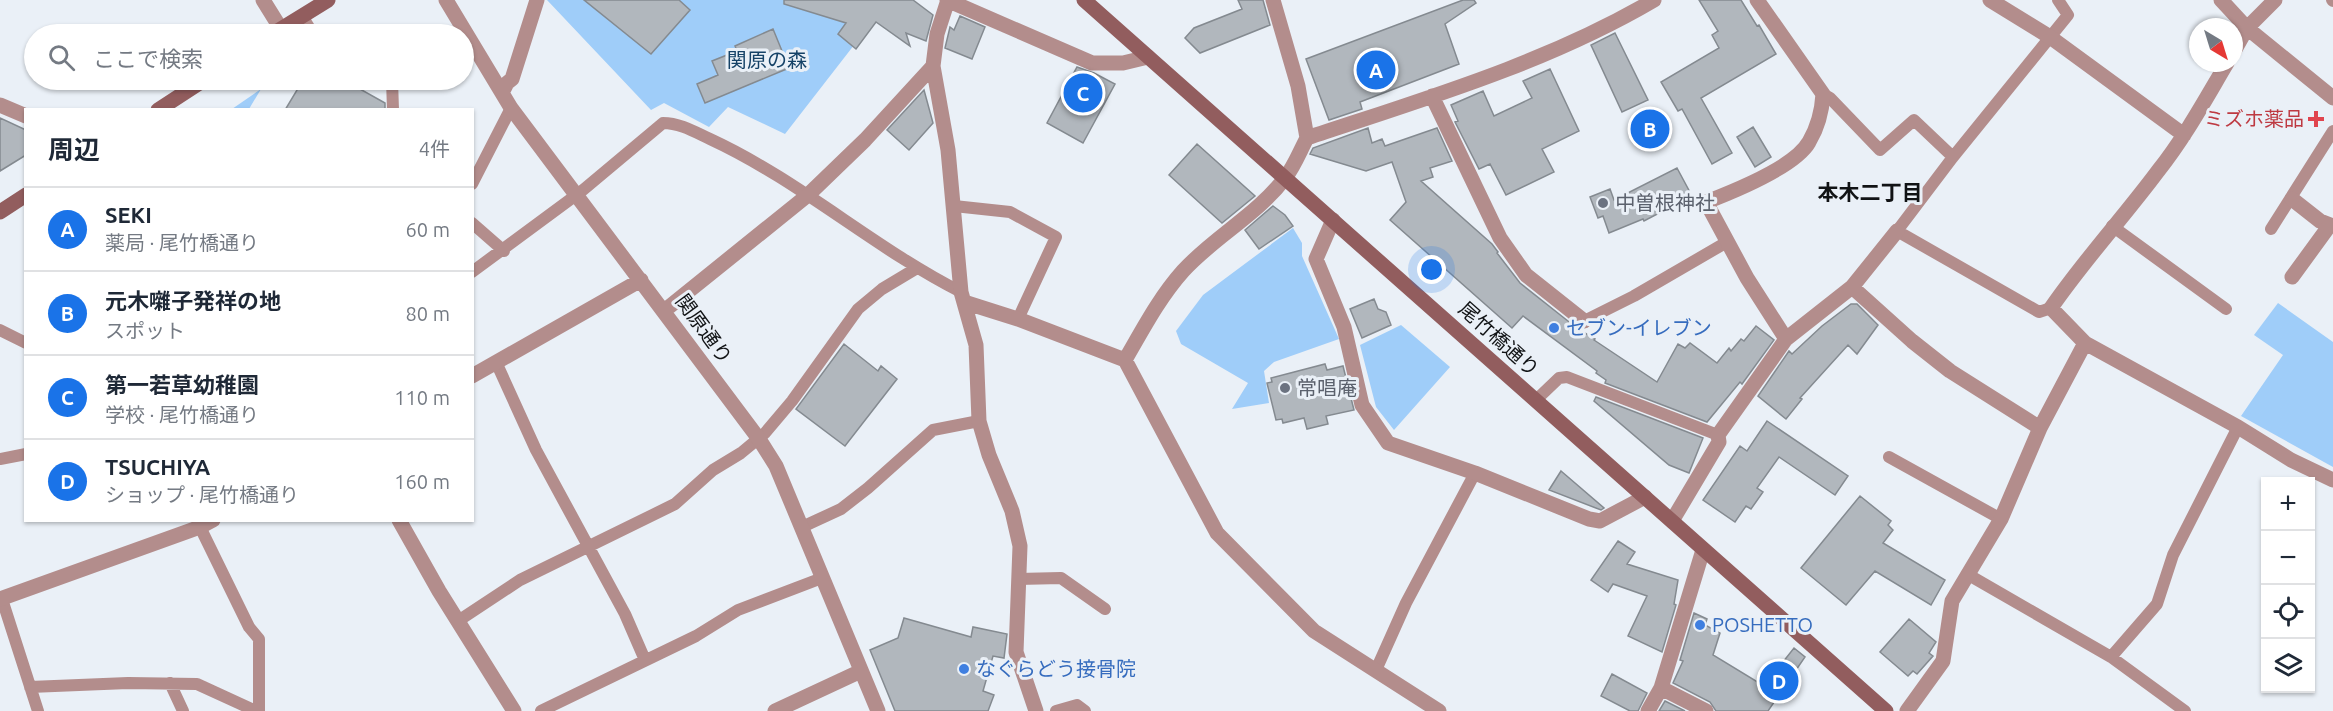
<!DOCTYPE html>
<html lang="ja">
<meta charset="utf-8">
<style>
body{margin:0;font-family:Ubuntu,"Noto Sans JP",sans-serif;background:#f2f2f3;color:#1f2937}
.controls{position:absolute;right:18px;bottom:18px;display:grid;overflow:hidden;border-radius:0px;box-shadow:0 2px 4px #0004}
.controls button{width:54px;height:54px;display:grid;place-items:center;padding:0;border:0;border-bottom:2px solid #e0e1e3;background:#fff;color:#1f2937;font:30px sans-serif}
.compass{position:absolute;left:2189px;top:18px;width:54px;height:54px;border-radius:50%;background:#fff;box-shadow:0 2px 4px #0004;rotate:142deg}
.you{position:absolute;left:1432px;top:270px;width:21px;height:21px;margin:-15px;border:4px solid #fff;border-radius:50%;background:#1a73e8;box-shadow:0 0 0 9px #1a73e833}
.badge{display:grid;place-items:center;width:39px;height:39px;border-radius:50%;background:#1a73e8;color:#fff;font-size:20px;font-weight:700}
.pin{position:absolute;translate:-50% -50%;border:3px solid #fff;box-shadow:0 2px 6px #0006}
.list{margin:0;padding:0;list-style:none}
h2{display:flex;justify-content:space-between;align-items:center;height:78px;margin:0;padding:0 24px;font-size:26px}
h2 small{font-size:20px;font-weight:400;color:#747a83}
.list li{display:grid;grid-template-columns:39px 1fr auto;gap:18px;align-items:center;box-sizing:border-box;height:84px;padding:0 24px;border-top:2px solid #e0e1e3}
.list b{display:block;font-size:22px;white-space:nowrap}
.list p{margin:0;font-size:20px;white-space:nowrap;color:#747a83}
.list em{font-size:20px;font-style:normal;color:#747a83}
.icon{flex:none;width:33px;height:33px;fill:none;stroke:currentColor;stroke-width:2;stroke-linecap:round;stroke-linejoin:round}
.map{position:relative;flex:none;width:2333px;height:711px;overflow:hidden}
.search{position:absolute;background:#fff;box-shadow:0 2px 4px #0004;left:24px;top:24px;width:450px;height:66px;display:flex;align-items:center;gap:15px;box-sizing:border-box;padding:0 21px;border-radius:33px;color:#747a83;font-size:22px}
.panel{position:absolute;background:#fff;box-shadow:0 2px 4px #0004;left:24px;top:108px;width:450px;height:414px;border-radius:0px}
.map>svg:first-child{display:block}
</style>
<div class="map">
<svg width="2333" height="711" viewBox="0 0 2333 711">
<rect width="100%" height="100%" fill="#eaf0f7"/>
<path fill="#9fcdf9" d="M547,0H889L785,134L728,107L709,127L664,103L651,110Z
M261,89L249,109H232Z
M1293,228L1302,243V256L1339,339L1274,362L1264,371L1269,403L1232,409L1248,383L1181,344L1176,331L1203,295Z
M2278,303L2333,342V467L2241,416L2283,355L2254,335Z
M1401,325L1450,367L1394,430L1376,407L1360,345Z"/>
<path fill="#b1b7bd" stroke="#848a90" stroke-width="1.5" d="M584,0H679L690,10L651,54Z
M784,0H913L933,15L926,41L906,33L910,46L876,22L856,49L838,34L846,23L784,4Z
M1238,0H1263L1270,25L1200,53L1185,38L1194,28L1242,9Z
M1463,0H1474L1476,3L1445,24L1459,64L1360,102L1362,109L1329,120L1306,59Z
M1699,0H1741L1757,26L1759,25L1776,54L1701,98L1732,153L1712,164L1682,109L1678,111L1661,82L1719,48L1712,35L1718,31Z
M960,16L985,27L972,59L945,48L950,27L954,30Z
M773,29L789,68L705,103L697,84L718,75L712,61L737,51L735,46Z
M1615,33L1648,100L1622,112L1591,45Z
M1077,67L1094,73L1115,84L1083,143L1047,123Z
M1550,69L1579,131L1542,149L1554,172L1506,195L1490,164L1479,169L1455,122L1458,121L1451,105L1483,91L1494,116L1532,98L1523,81Z
M303,80H344L385,103V110H285Z
M924,90L933,123L909,150L887,130Z
M0,118L26,130V155L0,171Z
M1753,127L1771,157L1755,167L1737,137Z
M1368,128L1372,143L1382,139L1385,146L1437,128L1452,161L1430,168L1433,177L1421,181L1492,244L1498,252L1497,253L1520,283L1578,329L1595,339L1594,340L1657,382L1678,344L1685,348L1690,343L1717,363L1729,348L1731,351L1741,339L1744,341L1756,326L1774,340L1742,384L1740,382L1707,422L1605,383L1606,380L1596,373L1597,371L1523,316L1512,328L1390,220L1406,202L1392,162L1366,171L1310,154L1313,148Z
M1197,144L1255,196L1222,223L1169,175Z
M1677,168L1692,196L1644,221L1643,219L1609,233L1603,216L1598,218L1590,197L1610,189L1614,200Z
M1273,206L1285,215L1293,226L1259,249L1245,230Z
M1374,299L1378,309L1386,312L1391,325L1362,338L1350,309Z
M1851,304H1857L1878,325L1857,354L1848,345L1800,398L1802,399L1786,419L1758,396L1789,351L1792,354L1822,326Z
M844,344L878,371L881,366L897,379L845,446L796,409Z
M1325,364L1327,370L1343,366L1354,410L1326,416L1328,424L1307,429L1304,418L1283,423L1282,419L1276,420L1267,383L1272,382L1271,378Z
M1596,397L1703,438L1689,473L1669,465L1594,401Z
M1767,421L1848,476L1835,495L1779,457L1757,488L1763,492L1751,509L1746,506L1735,522L1703,500L1740,446L1747,451Z
M1561,471L1604,508L1601,510L1549,490Z
M1860,496L1891,521L1888,525L1893,530L1883,543L1945,580L1931,605L1875,571L1846,605L1801,568Z
M1618,541L1635,552L1627,564L1678,580L1674,604L1676,605L1662,652L1628,636L1647,596L1613,584L1608,592L1591,580Z
M1694,613L1707,619L1705,625L1720,633L1713,655L1764,686L1794,648L1805,657L1768,711H1716L1710,702L1673,683L1683,661L1680,660Z
M904,618L971,637L973,627L1007,634L1004,658L993,656L983,691L994,695L988,711H895L870,650L898,638Z
M1909,619L1936,642L1929,653L1933,656L1917,674L1913,671L1908,676L1880,652Z
M1612,674L1647,693L1638,711H1630L1601,696Z
M1665,701L1685,711H1659Z"/>
<g fill="none" stroke-linecap="round" stroke-linejoin="round">
<path stroke="#b38d8c" stroke-width="12" d="M2332,0L2333,1
M302,16L313,34
M390,80H392L393,110
M1823,94L1830,98L1880,150L1914,120L1953,157
M472,184L511,108
M954,206L1010,212L1056,237L1018,319
M472,223L504,251
M2112,226L2226,309
M2271,229L2333,131
M472,272L583,190L663,123C680,123 695,132 710,139C799,180 874,248 961,292
M2051,308L2039,312L1897,231L1953,157L2068,15L2058,0
M1584,321L1634,296L1727,242
M0,330L26,343
M496,362L536,450L625,614L645,660
M1536,400L1559,378L1567,377L1718,435
M1889,457L2001,519
M0,459L26,454
M200,527L249,627L259,639V711
M802,527L841,509L868,488L933,430L979,421
M1967,574L2111,657L2185,711
M1018,579L1061,578L1105,609
M2,599L38,711
M458,621L520,580L675,504L713,470L741,453L765,433L792,401L858,309L882,289L917,268
M2111,657L2157,604L2173,555L2238,427
M1376,670L1406,603L1475,473
M170,683L183,711
M30,687L128,683L197,684L256,711
M541,711L696,636L738,610L822,578
M1056,711L1077,705L1085,711"/>
<path stroke="#b38d8c" stroke-width="15" d="M263,0L281,29
M446,0L511,108L759,439L776,466L878,711
M947,0L1092,63H1123L1148,57
M948,0L937,34L933,66L948,150L961,292L976,345L979,421L989,455L1012,511L1020,546L1016,652L1036,711
M1273,0L1298,86L1307,138
M1757,0L1823,94C1822,111 1818,127 1809,142C1795,167 1732,192 1706,202L1747,278L1786,339
M1990,0L2050,37L2184,135
M2221,0L2247,28L2333,98
M2234,51L2247,28L2275,0
M2227,63C2205,100 2185,137 2158,171C2123,218 2084,260 2051,308L2085,343L2238,427L2291,460L2333,480
M502,93L507,83L512,79L537,0
M1432,96L1500,238L1526,275L1584,321
M0,105L26,116
M2292,199L2320,221L2333,226
M1333,220L1316,259L1344,327L1362,405L1388,443L1475,473L1589,519L1600,521L1645,497
M2292,277L2330,225
M1852,287L1912,341L1950,371L2040,428
M964,302L1018,319L1125,360
M664,311L808,195L865,140L933,66
M472,376L641,280
M399,520L439,591L514,711
M1672,521L1719,442L1718,435L1786,339L1852,287L1897,231
M0,599L200,527L213,520
M1661,688L1706,711
M775,711L861,671
M1439,711L1314,631L1217,533L1125,360C1143,329 1159,298 1183,271C1214,237 1257,215 1285,178C1294,167 1300,151 1307,138C1424,99 1547,63 1654,0
M1648,711L1661,688L1703,550
M1907,711L1943,661L1952,601L2001,519L2040,428L2085,343"/>
<path stroke="#925d5e" stroke-width="15" d="M1084,0L1886,711
M273,34L328,0
M158,110L204,80
M0,212L26,195"/>
</g>
<path fill="#e0444e" stroke="#eaf0f7" stroke-width="2" d="M2313 110h6v6h6v6h-6v6h-6v-6h-6v-6h6z"/>
<g fill="#6b7280" stroke="#eaf0f7" stroke-width="2">
<circle cx="1603" cy="203" r="6"/>
<circle cx="1285" cy="388" r="6"/>
</g>
<g fill="#3f7fe0" stroke="#eaf0f7" stroke-width="2">
<circle cx="1554" cy="328" r="6"/>
<circle cx="1700" cy="625" r="6"/>
<circle cx="964" cy="669" r="6"/>
</g>
<g text-anchor="middle" stroke-width="6" stroke-linejoin="round" paint-order="stroke">
<g font-size="20" fill="#154267" stroke="#eaf0f7">
<text x="767" y="67">関原の森</text>
</g>
<g font-size="20" fill="#be3a42" stroke="#eaf0f7" text-anchor="end">
<text x="2304" y="126">ミズホ薬品</text>
</g>
<g font-size="20" fill="#5b616d" stroke="#eaf0f7" text-anchor="start">
<text x="1615" y="210">中曽根神社</text>
<text x="1297" y="395">常唱庵</text>
</g>
<g font-size="20" fill="#366cbe" stroke="#eaf0f7" text-anchor="start">
<text x="1566" y="335">セブン-イレブン</text>
<text x="1712" y="632">POSHETTO</text>
<text x="976" y="676">なぐらどう接骨院</text>
</g>
<g font-size="20" fill="#111315" stroke="#eaf0f7">
<text transform="translate(704 329) rotate(54)" y="7">関原通り</text>
<text transform="translate(1499 339) rotate(42)" y="7">尾竹橋通り</text>
</g>
<g font-size="21" font-weight="bold" fill="#111315" stroke="#eaf0f7">
<text x="1870" y="200">本木二丁目</text>
</g>
</g>
</svg>
<div class="controls">
<button>+</button>
<button>−</button>
<button><svg class="icon" aria-label="locate" viewBox="0 0 24 24"><circle cx="12" cy="12" r="6"/><path d="M12 2v4M12 18v4M2 12h4M18 12h4"/></svg></button>
<button><svg class="icon" aria-label="layers" viewBox="0 0 24 24"><path d="M12 4l9 5-9 5-9-5zM3 14l9 5 9-5"/></svg></button>
</div>
<svg class="compass" viewBox="-18 -18 36 36"><path d="M0-13l5 13h-10z" fill="#e53935"/><path d="M0 13l5-13h-10z" fill="#747a83"/></svg>
<div class="you"></div>
<div class="pin badge" style="left:1376px;top:70px">A</div>
<div class="pin badge" style="left:1650px;top:129px">B</div>
<div class="pin badge" style="left:1083px;top:93px">C</div>
<div class="pin badge" style="left:1779px;top:681px">D</div>
<div class="search"><svg class="icon" aria-label="search" viewBox="0 0 24 24"><circle cx="10" cy="10" r="6"/><path d="M15 15l6 6"/></svg>ここで検索</div>
<section class="panel">
<h2>周辺<small>4件</small></h2>
<ul class="list">
<li><span class="badge">A</span><div><b>SEKI</b><p>薬局 · 尾竹橋通り</p></div><em>60 m</em></li>
<li><span class="badge">B</span><div><b>元木囃子発祥の地</b><p>スポット</p></div><em>80 m</em></li>
<li><span class="badge">C</span><div><b>第一若草幼稚園</b><p>学校 · 尾竹橋通り</p></div><em>110 m</em></li>
<li><span class="badge">D</span><div><b>TSUCHIYA</b><p>ショップ · 尾竹橋通り</p></div><em>160 m</em></li>
</ul>
</section>
</div>
